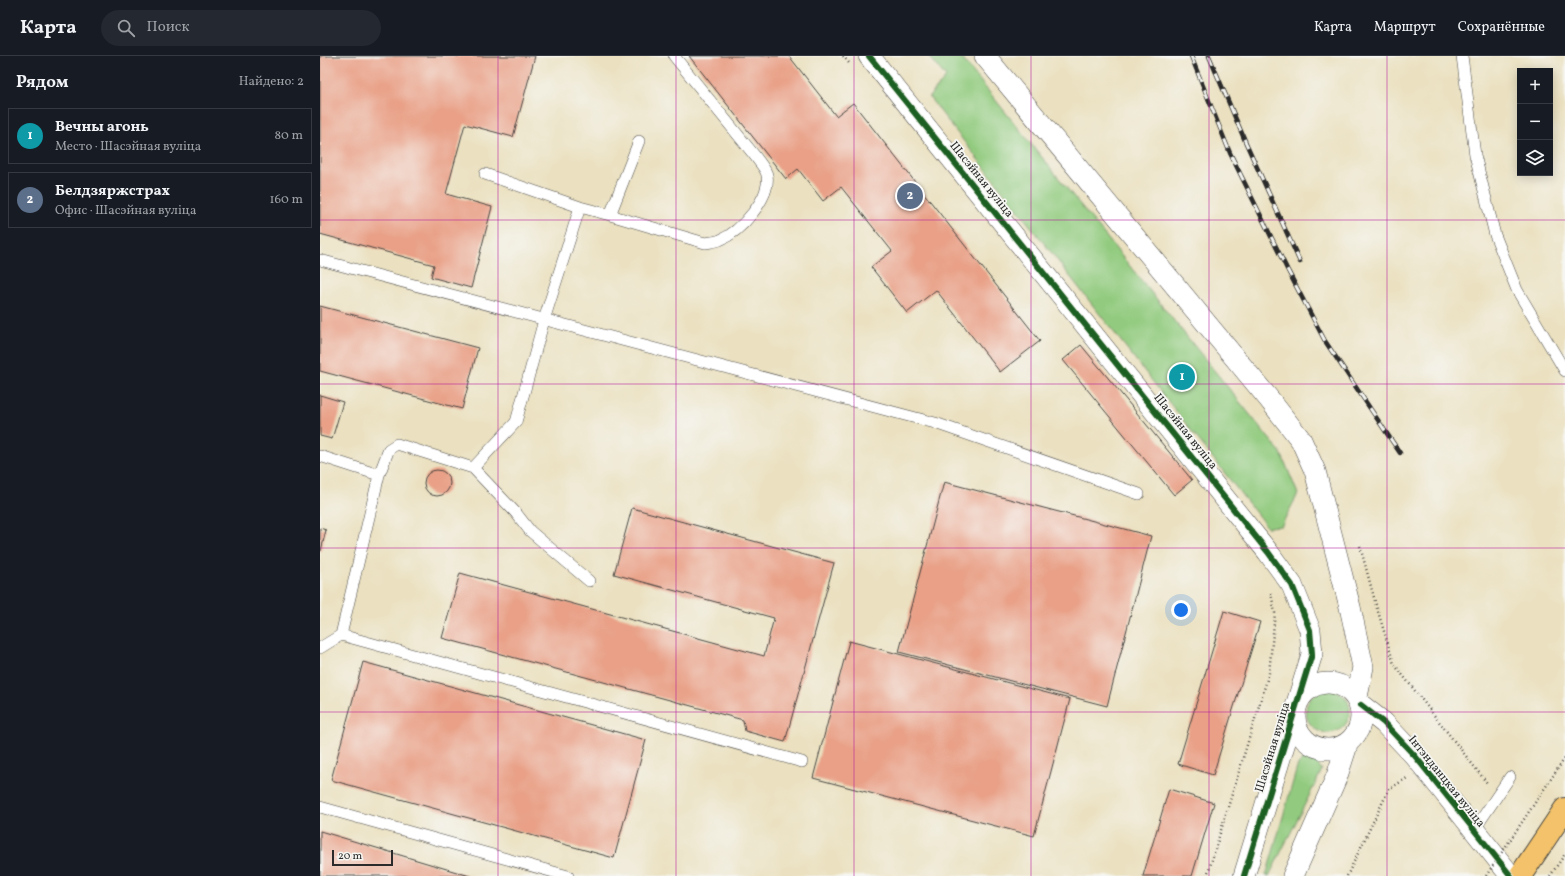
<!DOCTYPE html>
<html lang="ru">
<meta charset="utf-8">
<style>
body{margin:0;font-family:Vollkorn,serif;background:#242831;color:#f1f3f6}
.controls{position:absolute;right:12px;top:12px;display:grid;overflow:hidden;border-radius:0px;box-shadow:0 2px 10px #0003}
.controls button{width:36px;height:36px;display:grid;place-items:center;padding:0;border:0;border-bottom:1px solid #363941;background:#171b24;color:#f1f3f6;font:20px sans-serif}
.scale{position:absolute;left:12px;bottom:10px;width:61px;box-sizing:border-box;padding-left:4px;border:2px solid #2b2b2b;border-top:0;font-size:11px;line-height:14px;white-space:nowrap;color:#2b2b2b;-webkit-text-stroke:3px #f6f6f2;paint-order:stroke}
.you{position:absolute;left:861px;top:554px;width:14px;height:14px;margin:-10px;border:3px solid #fff;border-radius:50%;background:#1a73e8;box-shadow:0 0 0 6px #1a73e833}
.badge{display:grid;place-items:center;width:26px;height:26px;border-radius:50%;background:#d690ce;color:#fff;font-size:13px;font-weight:700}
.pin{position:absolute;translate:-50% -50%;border:2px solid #fff;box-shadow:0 1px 4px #0006}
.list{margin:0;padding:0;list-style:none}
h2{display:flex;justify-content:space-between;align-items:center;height:52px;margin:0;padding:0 16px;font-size:17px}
h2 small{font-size:13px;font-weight:400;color:#9ea1a6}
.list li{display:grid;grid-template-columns:26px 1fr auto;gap:12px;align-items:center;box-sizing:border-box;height:56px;margin:0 8px 8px;padding:0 8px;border:1px solid #363941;border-radius:0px}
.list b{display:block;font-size:15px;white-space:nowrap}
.list p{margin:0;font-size:13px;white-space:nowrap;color:#9ea1a6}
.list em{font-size:13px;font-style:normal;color:#9ea1a6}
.icon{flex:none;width:22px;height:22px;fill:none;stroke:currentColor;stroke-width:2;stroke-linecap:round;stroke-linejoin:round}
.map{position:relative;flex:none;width:1245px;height:820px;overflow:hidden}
header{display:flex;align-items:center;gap:24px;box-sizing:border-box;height:56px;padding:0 20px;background:#171b24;border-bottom:1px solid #363941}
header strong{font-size:19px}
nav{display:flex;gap:22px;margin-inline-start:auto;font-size:14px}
.search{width:280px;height:36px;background:#242831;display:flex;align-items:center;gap:10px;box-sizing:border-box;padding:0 14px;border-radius:22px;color:#9ea1a6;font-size:15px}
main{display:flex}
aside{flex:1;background:#171b24}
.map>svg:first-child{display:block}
</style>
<header>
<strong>Карта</strong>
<div class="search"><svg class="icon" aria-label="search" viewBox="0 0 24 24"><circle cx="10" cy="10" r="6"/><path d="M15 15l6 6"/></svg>Поиск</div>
<nav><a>Карта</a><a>Маршрут</a><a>Сохранённые</a></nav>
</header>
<main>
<aside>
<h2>Рядом<small>Найдено: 2</small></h2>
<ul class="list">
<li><span class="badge" style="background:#0f9aa8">1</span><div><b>Вечны агонь</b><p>Место · Шасэйная вуліца</p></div><em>80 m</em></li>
<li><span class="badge" style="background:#5c6f8a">2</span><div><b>Белдзяржстрах</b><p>Офис · Шасэйная вуліца</p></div><em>160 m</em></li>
</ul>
</aside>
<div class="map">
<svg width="1245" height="820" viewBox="0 0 1245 820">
<rect width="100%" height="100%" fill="#f6f6f2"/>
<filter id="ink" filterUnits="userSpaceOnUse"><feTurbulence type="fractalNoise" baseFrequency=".025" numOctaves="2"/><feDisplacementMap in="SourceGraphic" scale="8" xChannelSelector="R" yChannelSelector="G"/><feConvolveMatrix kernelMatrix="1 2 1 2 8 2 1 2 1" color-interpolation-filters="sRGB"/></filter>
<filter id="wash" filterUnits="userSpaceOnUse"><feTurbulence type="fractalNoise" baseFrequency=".012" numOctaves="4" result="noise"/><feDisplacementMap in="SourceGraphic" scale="16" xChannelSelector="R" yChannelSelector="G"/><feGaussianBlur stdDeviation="0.9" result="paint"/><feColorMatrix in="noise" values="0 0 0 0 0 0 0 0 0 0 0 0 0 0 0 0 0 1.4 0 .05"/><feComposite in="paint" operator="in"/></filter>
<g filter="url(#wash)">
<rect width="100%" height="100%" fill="#ebe1c1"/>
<path fill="#92cb7f" stroke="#5e7b55" d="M609,0H640L961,397L978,438L961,470L947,471L609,41L626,21Z
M986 655a22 22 0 1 1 44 0a22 22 0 1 1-44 0Z
M985,702L997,707L1002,714L949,820H946L978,708Z"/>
<g id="blocks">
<path fill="#e9a087" d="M0,0H215L193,81L145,68L126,138L172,151L151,232L111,221L114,209L0,178Z
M369,0H469L516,60L533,47L720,285L680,316L616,234L587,257L551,211L572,195L521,131L503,145L478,113L466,123Z
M0,250L158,292L142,353L0,315Z
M761,289L872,424L854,439L743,304Z
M0,339L23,346L12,383L0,380Z
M104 427a13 13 0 1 1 26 0a13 13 0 1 1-26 0Z
M624,426L831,480L787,650L579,596Z
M312,452L514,507L465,686L425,675L423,664L122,582L140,517L444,600L454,562L294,518Z
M0,472L6,474L1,495H0Z
M904,555L940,566L893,719L858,708Z
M529,585L750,643L714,780L493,722Z
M43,606L326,684L294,802L11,724Z
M849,733L894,747L872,820H823Z
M0,775L150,820H0Z"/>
</g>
</g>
<g filter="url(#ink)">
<use href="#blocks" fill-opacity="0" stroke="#484642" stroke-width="1"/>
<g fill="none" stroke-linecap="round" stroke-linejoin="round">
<g stroke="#484642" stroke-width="12">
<path id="service" d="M1142,0L1155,99L1175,179L1197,234L1245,315
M165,118L260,151L290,159L385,187C390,186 396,186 400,184C420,176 451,142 447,119C446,113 439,106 435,100L354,0
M290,159L319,85
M0,204L615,367L819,438
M0,400L59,419
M153,412L196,457L210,475L269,525
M21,579L482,706
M0,592L21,579L59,419L69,393L77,388L153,412L196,366L224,264L260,151
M0,751L248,820
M1154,774L1190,721"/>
</g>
<g stroke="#484642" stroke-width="22">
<path id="minor" d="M549,0L948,496L972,529L990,574L992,598L924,820
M665,0L949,343L981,384L995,415L1030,551L1043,611L1037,641
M975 660a33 33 0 1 1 66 0a33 33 0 1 1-66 0Z
M1041,649L1064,667L1095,700L1191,820
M973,820L1017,720L1028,686"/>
</g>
<g stroke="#484642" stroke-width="24">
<path id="primary" d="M1200,820L1245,753"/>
</g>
<path stroke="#484642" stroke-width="2.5" stroke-dasharray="1 3" stroke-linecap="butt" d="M523,0L529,7
M1040,490L1056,549L1074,608L1167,727
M887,820L949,617L955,557L951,537
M1027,820L1069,733L1087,722
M1230,820L1245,798"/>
<use href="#service" stroke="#fff" stroke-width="11"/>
<use href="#minor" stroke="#fff" stroke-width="21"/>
<use href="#primary" stroke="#f3c26a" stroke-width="22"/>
<g stroke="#2b2b2b" stroke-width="4.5">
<path id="rail" d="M871,0L910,97L967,213L1005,285L1080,397
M889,0L926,87L980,206"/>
</g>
<use href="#rail" stroke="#f6f6f2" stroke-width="3" stroke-dasharray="9" stroke-linecap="butt"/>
<path stroke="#484642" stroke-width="2.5" stroke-dasharray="1 3" stroke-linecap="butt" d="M1166,820L1245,702"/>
<g stroke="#f6f6f2" stroke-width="8">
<path id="cycleway" d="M549,0L948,496L972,529L990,574L992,598L924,820
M1041,649L1064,667L1095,700L1191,820"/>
</g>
<use href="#cycleway" stroke="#1b5e20" stroke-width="6"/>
</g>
</g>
<path fill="none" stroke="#b5179e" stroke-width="1" stroke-opacity="0.55" d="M178,0V820M356,0V820M534,0V820M711,0V820M889,0V820M1067,0V820M0,164H1245M0,328H1245M0,492H1245M0,656H1245"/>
<g text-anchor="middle" stroke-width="3.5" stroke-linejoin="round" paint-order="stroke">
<g font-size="12" fill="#2b2b2b" stroke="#f6f6f2">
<text transform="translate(662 123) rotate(51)" y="4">Шасэйная вуліца</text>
<text transform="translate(866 375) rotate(51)" y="4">Шасэйная вуліца</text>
<text transform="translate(952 691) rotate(-73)" y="4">Шасэйная вуліца</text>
<text transform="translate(1127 725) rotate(51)" y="4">Інтэнданцкая вуліца</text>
</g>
</g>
</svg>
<div class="controls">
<button>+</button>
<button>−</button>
<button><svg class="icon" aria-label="layers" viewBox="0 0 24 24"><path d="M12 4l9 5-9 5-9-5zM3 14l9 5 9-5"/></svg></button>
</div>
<div class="scale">20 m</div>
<div class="you"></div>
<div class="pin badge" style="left:862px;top:321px;background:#0f9aa8">1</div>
<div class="pin badge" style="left:590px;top:140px;background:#5c6f8a">2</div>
</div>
</main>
